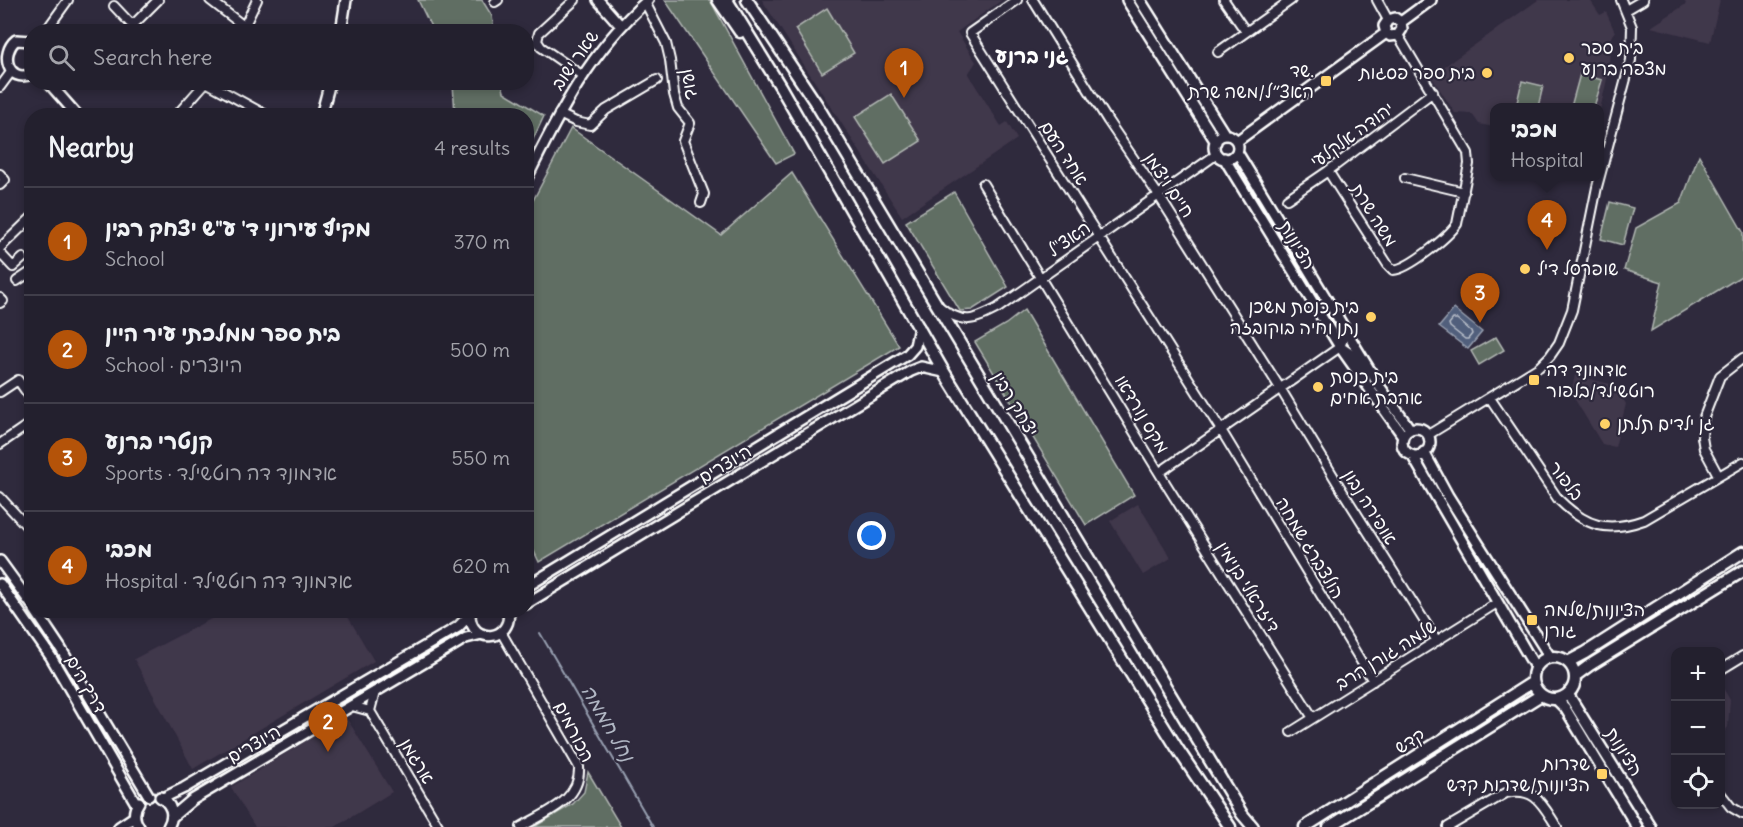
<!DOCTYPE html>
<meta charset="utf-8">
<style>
body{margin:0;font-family:Delius,"Playpen Sans Hebrew",sans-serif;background:#2f2d3a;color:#f1f3f6}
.controls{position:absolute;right:18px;bottom:18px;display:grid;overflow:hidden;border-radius:12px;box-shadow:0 3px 9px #0003}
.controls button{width:54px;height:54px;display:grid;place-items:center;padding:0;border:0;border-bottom:2px solid #403e4a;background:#23202e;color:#f1f3f6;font:30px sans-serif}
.you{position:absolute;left:872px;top:536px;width:21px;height:21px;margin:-15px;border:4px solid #fff;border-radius:50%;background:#1a73e8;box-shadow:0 0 0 9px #1a73e833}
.badge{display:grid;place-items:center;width:39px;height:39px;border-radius:50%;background:#b45309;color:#fff;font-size:20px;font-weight:700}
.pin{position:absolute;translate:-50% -50px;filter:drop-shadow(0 2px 3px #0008)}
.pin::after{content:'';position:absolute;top:32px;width:21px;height:18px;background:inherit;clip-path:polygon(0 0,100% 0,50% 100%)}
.popup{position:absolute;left:1490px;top:103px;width:114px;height:78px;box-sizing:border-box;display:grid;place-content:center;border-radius:12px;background:#23202e;filter:drop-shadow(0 2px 4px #0005);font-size:20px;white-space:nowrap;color:#a3a3aa}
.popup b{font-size:22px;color:#f1f3f6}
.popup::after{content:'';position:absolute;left:50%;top:100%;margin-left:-12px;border:12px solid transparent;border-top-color:#23202e}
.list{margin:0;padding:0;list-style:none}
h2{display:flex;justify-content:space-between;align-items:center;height:78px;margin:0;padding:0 24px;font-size:26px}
h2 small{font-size:20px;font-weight:400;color:#a3a3aa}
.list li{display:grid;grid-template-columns:39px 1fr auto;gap:18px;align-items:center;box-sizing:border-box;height:108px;padding:0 24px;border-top:2px solid #403e4a}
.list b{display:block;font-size:22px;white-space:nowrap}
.list p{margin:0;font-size:20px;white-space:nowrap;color:#a3a3aa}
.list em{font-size:20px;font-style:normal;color:#a3a3aa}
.icon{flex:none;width:33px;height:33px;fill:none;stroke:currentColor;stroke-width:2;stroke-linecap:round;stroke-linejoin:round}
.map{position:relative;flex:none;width:1743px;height:827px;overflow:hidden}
.search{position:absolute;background:#23202e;box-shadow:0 3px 9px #0003;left:24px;top:24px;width:510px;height:66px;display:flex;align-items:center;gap:15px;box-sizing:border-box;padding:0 21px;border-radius:24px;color:#a3a3aa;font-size:22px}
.panel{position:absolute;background:#23202e;box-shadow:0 3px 9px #0003;left:24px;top:108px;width:510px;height:510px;border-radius:24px}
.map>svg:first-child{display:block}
</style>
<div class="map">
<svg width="1743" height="827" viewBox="0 0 1743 827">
<rect width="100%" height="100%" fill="#2f2a3d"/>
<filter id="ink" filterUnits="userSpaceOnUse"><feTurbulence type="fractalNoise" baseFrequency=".0167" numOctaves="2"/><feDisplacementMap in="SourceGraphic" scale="12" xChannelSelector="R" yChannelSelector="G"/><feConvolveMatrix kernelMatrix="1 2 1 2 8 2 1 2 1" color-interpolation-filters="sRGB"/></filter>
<g filter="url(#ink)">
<path fill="#41374b" d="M762,0H1002L957,32L976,62L968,74L1001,126L1007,122L1017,139L902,217Z
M1538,0H1590L1600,15L1606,12L1615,32L1610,40L1609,70L1600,110V107H1494V127L1479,124L1472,114L1455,113L1431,76Z
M1684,0H1720L1710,42L1651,27L1686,4Z
M1575,375L1614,385L1626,404L1615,447L1602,444L1571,393Z
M1138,504L1171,558L1143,575L1110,521Z
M344,610L374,661L193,769L134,659L226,611Z
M1720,683L1730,700L1728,727L1721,736Z
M346,717L392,792L335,827H255L231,787Z"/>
<path fill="#616e64" stroke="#b0b6b2" stroke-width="1.5" d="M418,0H482L492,16L494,31H433Z
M665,0H710L794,154L776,163Z
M827,8L854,53L822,73L795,29Z
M1580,74L1602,80L1594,107H1571Z
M1522,81L1543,86L1538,107H1516Z
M453,83H502L504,92L544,116L527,152L526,116L455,115Z
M891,94L921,141L885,164L855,117Z
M571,128L721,235L792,173L899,346L539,562L526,534L527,212Z
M1699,155L1743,232V275L1651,331L1662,282L1624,270L1636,228L1681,203Z
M954,192L1008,287L972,310L960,311L906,222Z
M1610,202L1633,208L1623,245L1601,239Z
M1024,310L1134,495L1086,525L975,342L1006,324Z
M1496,337L1504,350L1479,365L1471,351Z
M588,772L621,827H534L573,804L584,792Z"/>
<path fill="#515f7b" stroke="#979fb0" stroke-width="1.5" d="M1454,309L1482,332L1468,349L1439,327Z"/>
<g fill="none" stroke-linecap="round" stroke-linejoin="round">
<path stroke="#b9bfca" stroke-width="1.5" d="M1453,319H1457L1471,331L1472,334L1468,339H1465L1450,327L1449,324Z"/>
<path stroke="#979fb0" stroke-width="2" d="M540,633L653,827"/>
<g stroke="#fff" stroke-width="12">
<path id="minor" d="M210,0L245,27L254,32
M575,0L539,33L537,41L541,47L583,76
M1017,0L970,33L1221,430L1373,681
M1033,0L1108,121L1159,196L1280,388L1343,492L1437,641
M1224,0L1246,32
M1377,0L1388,20
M495,2L498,0
M645,2L666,43L670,60L674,94L678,108L690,123L683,141L704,194L701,203
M114,6L130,23H135L158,0
M1626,10L1643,0
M242,31L257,0
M45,32L68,0
M1218,52L1291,0
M206,82L268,116
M0,87L11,72
M559,114L576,122L590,125L606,110L657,80
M176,116L206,82
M1328,171L1388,265L1393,270C1409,269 1448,237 1457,224L1469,164L1468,153L1398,35
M0,174L5,180L0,185
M1405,178L1464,192
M983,184L1166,484L1313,718
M1287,199L1328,171L1433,92
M0,248L32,217
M0,253L13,267L23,258
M17,281L32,271
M0,298L3,301L0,303
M940,307C963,326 975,320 998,308L1217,154
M1341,347L1353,355L1367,371
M0,392L18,380L32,400
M1490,398L1558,499C1586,527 1607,533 1644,520L1743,462
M1428,435L1539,367L1550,356L1559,343L1572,310L1597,187L1631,60L1632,27L1621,0
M0,444L32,422
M1160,472L1340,347L1343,339L1341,325
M1718,475L1704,449L1702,437L1704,417L1720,376L1743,358
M0,497L32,532
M501,632L579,767C581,801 546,812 521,827
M1720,670L1743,656
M375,692L370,711L439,827
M352,706L370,711
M1291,732L1497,603
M1720,793L1731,807L1743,814
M1448,827L1506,793C1536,786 1543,806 1557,827"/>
</g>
<g stroke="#fff" stroke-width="14">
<path id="tertiary" d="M598,0L620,25
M1127,0L1216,142
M1140,0L1225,135
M1401,22L1431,0
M341,32L346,0
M1386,33L1384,26L1388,20L1395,18L1401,22
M1386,33L1390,36L1398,35L1402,29L1401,22
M32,41L16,40C0,53 7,84 32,74
M48,82L78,116
M321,116L330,82
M1214 147a12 12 0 1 1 24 0a12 12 0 1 1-24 0Z
M1237,141L1386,33
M1237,152L1380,387L1410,429
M1224,158L1340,347L1403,436
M526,180C559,113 591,50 648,0
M1402 442a14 14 0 1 1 28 0a14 14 0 1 1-28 0Z
M1424,452L1448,496L1550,657
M1412,455L1535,667
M0,561L32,605
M0,584L51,657L137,805
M526,587L907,355L915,346L919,327
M526,604L911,371L921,367L944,372
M35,610L61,649L149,796
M470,614C470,646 514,641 508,610
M1568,694L1651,827
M1556,699L1565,708L1637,827
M160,797C172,804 175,815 168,827
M163,798L184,788L458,627L470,615
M172,817L192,800L466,638L482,634
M119,827L134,817
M139,827C133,818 133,810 139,802"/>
</g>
<g stroke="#fff" stroke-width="15">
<path id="secondary" d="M718,0L740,32
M727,0L780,86L944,372L1177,748L1230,827
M747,0L817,105L1242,814L1253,827
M1533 678a21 21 0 1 1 42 0a21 21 0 1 1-42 0Z
M1568,662L1585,653L1743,552
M1575,676L1590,665L1743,571
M1305,827L1533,682
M1329,827L1541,695"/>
</g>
<use href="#minor" stroke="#2f2a3d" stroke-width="8"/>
<use href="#tertiary" stroke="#2f2a3d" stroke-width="9"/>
<use href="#secondary" stroke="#2f2a3d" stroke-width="10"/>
</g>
</g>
<g fill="#ffd166" stroke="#2f2a3d" stroke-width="2">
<circle cx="1569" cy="58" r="6"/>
<circle cx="1487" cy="73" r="6"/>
<rect x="1320" y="75" width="12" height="12" rx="3"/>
<circle cx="1525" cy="269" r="6"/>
<circle cx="1371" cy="317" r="6"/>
<rect x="1528" y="374" width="12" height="12" rx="3"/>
<circle cx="1318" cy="387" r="6"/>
<circle cx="1605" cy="424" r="6"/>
<rect x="1526" y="614" width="12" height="12" rx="3"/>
<rect x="1596" y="768" width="12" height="12" rx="3"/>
</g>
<g text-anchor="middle" stroke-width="4.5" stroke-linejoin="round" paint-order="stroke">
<g font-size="18" fill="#fff" stroke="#2f2a3d" text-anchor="start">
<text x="1581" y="54">בית ספר<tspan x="1581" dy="21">מצפה ברנע</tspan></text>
<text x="1314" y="77" text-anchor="end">שד.<tspan x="1314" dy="21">האצ״ל/משה שרת</tspan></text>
<text x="1475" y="79" text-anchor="end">בית ספר פסגות</text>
<text x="1537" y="275">שופרסל דיל</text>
<text x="1359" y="313" text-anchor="end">בית כנסת משכן<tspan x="1359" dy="21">נתן וחיה בוקובזה</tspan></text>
<text x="1546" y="376">אדמונד דה<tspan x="1546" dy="21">רוטשילד/בלפור</tspan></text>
<text x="1330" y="383">בית כנסת<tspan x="1330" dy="21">אהבת אחים</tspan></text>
<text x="1617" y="430">גן ילדים תלתן</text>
<text x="1544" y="616">הציונות/שלמה<tspan x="1544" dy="21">גורן</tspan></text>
<text x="1590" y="770" text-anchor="end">שדרות<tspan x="1590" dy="21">הציונות/שדרות קדש</tspan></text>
</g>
<g font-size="18" fill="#fff" stroke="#2f2a3d">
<text transform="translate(575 60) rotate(-55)" y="6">שאר ישוב</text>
<text transform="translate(690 84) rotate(78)" y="6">גושן</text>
<text transform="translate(1352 135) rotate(-36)" y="6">יהודה אלקלעי</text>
<text transform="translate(1064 153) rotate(57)" y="6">אחד העם</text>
<text transform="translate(1169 185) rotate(56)" y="6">חיים ויצמן</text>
<text transform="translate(1374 215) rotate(58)" y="6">משה שרת</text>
<text transform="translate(1069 239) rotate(-35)" y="6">האצ"ל</text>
<text transform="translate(1297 245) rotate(59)" y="6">הציונות</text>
<text transform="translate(1015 404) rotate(59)" y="6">יצחק רבין</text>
<text transform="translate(1142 414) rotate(59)" y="6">מקס נורדאו</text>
<text transform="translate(725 464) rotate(-31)" y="6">היוצרים</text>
<text transform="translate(1566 481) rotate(52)" y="6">בלפור</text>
<text transform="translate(1370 507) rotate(58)" y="6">אופירה נבון</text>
<text transform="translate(1310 548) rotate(59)" y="6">הולצברג שמחה</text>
<text transform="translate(1248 587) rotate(58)" y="6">דיזראלי בנימין</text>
<text transform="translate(1386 655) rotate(-32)" y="6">שלמה גורן הרב</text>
<text transform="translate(86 684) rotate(60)" y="6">דרך הים</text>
<text transform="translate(574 732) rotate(63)" y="6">הכורמים</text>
<text transform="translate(1410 741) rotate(-32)" y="6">קדש</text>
<text transform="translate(254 744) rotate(-30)" y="6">היוצרים</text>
<text transform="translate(1624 752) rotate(58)" y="6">הציונות</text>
<text transform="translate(417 761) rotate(59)" y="6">ארגמן</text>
</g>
<g font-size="20" font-weight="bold" fill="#fff" stroke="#2f2a3d">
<text x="1032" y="63">גני ברנע</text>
</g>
<g font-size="20" font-style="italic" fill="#b1b7c4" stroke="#2f2a3d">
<text transform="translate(608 723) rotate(60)" y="7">נחל חממה</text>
</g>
</g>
</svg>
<div class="controls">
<button>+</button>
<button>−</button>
<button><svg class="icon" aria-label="locate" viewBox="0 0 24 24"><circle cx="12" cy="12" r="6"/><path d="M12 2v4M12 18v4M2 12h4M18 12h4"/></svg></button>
</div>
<div class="you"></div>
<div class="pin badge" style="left:904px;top:98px">1</div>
<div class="pin badge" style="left:328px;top:752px">2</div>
<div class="pin badge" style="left:1480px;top:323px">3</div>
<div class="pin badge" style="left:1547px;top:250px">4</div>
<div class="popup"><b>מכבי</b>Hospital</div>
<div class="search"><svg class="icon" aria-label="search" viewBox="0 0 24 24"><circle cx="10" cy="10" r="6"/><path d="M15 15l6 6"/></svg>Search here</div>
<section class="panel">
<h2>Nearby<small>4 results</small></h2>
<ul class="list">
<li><span class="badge">1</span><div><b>מקיף עירוני ד' ע&quot;ש יצחק רבין</b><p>School</p></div><em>370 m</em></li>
<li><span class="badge">2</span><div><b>בית ספר ממלכתי עיר היין</b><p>School · היוצרים</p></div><em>500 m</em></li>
<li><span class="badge">3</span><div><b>קנטרי ברנע</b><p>Sports · אדמונד דה רוטשילד</p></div><em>550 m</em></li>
<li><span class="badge">4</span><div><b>מכבי</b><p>Hospital · אדמונד דה רוטשילד</p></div><em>620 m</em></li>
</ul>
</section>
</div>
